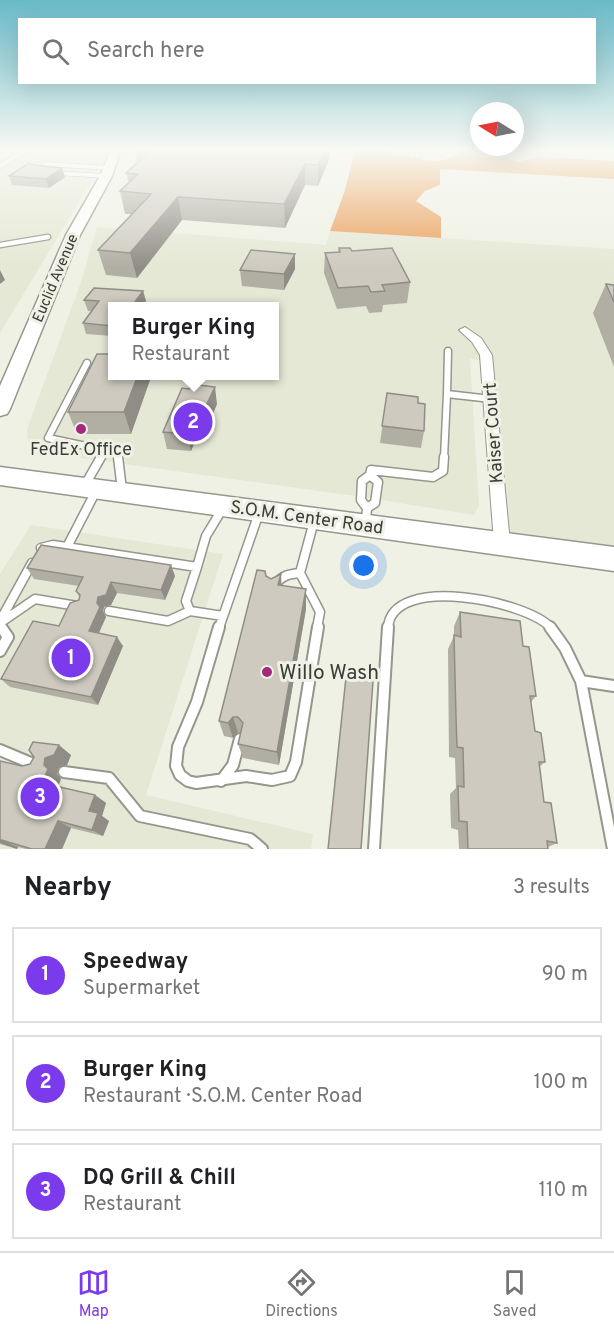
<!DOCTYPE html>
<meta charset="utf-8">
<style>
body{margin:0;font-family:Overpass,sans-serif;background:#f2f2f2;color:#202124}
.compass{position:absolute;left:470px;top:102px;width:54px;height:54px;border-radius:50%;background:#fff;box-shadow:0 6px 24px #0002;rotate:280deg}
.you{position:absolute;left:364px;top:566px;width:21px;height:21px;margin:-15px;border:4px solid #fff;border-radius:50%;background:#1a73e8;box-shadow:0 0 0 9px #1a73e833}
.badge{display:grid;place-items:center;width:39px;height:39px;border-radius:50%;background:#7c3aed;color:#fff;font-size:20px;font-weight:700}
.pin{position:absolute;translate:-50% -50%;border:3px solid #fff;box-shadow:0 2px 6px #0006}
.popup{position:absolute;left:108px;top:302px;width:171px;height:78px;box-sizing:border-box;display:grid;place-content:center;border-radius:0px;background:#fff;filter:drop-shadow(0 2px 4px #0005);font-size:20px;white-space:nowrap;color:#757577}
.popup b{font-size:22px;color:#202124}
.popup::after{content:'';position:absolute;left:50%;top:100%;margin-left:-12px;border:12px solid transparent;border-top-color:#fff}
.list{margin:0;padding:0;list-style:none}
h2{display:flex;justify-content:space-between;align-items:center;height:78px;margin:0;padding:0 24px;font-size:26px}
h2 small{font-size:20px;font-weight:400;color:#757577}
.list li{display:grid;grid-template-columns:39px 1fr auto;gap:18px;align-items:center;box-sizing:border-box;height:96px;margin:0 12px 12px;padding:0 12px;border:2px solid #e0e0e0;border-radius:0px}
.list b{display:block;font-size:22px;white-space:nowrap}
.list p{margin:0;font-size:20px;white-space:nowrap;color:#757577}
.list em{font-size:20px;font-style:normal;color:#757577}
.icon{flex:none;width:33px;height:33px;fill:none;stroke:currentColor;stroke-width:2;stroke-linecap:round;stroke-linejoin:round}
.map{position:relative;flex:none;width:614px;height:849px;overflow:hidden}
.search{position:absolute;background:#fff;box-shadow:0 6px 24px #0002;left:18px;right:18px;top:18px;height:66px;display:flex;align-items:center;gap:15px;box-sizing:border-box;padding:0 21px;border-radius:0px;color:#757577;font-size:22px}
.sheet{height:402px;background:#fff}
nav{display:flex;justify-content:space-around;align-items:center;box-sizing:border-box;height:84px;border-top:2px solid #e0e0e0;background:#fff;font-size:16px;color:#757577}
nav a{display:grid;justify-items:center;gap:3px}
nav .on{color:#7c3aed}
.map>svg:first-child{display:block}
</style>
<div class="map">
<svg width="614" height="849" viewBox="0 0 614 849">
<rect width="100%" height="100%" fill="#eff1e5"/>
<path fill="#e5e8d5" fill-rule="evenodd" d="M0,149H111L0,333Z
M97,227L326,245L330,231L614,249V551L509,538L491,361L470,359L479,506L474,515L369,498L52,454L33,446L28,441L27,429L81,282ZM112,306H274V376H112Z
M31,525L223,554L146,795L313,834L311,849H0V574Z"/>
<path fill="#eb9f5a" d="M333,149C349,149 369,146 384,149C406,154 442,173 462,149L494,151L517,162L540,157L614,161V179L440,169V185L425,191L416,201L441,217V238L330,231L344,193L355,151Z"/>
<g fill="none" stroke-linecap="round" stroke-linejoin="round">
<g stroke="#95978c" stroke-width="5">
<path id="lane-far4" d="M84,153L86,149
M0,158L14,149
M0,166L28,149
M37,170L47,164L109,168
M56,173L106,176"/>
</g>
<g stroke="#95978c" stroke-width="7">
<path id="lane-far3" d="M0,245L48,237"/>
</g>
<g stroke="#95978c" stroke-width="9">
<path id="lane-far2" d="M87,363L48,438L105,450L100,458
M447,394L448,351
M117,450L118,458
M444,458L447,394L491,399"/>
</g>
<g stroke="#95978c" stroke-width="11">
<path id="lane-far1" d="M118,457L122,490
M370,475L371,470L433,477L443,471L444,457
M370,475L378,482L375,503L367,508L361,500L362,481Z
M85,485L101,457
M314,521L300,573L320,612L317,628
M366,521L367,508
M67,547L96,491
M41,548L53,545L197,567L206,536L223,508
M197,567L186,601L190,611L223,616
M276,584C282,575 290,574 300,573
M109,611L168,621L190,611
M0,621L32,563
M0,623L35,599L77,606
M0,625L2,628
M219,628L259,513
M388,628C391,573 528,601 551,628"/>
</g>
<g stroke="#95978c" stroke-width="14">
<path id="lane" d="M219,627L197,702L178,747L176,766L180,775L188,781L196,783L246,776L272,780L290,776L296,762L318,627
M550,627L565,648L581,681
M0,651L8,637L1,627
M0,750L38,766
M64,772L109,778L140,816L250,839L262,849
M221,781L233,765L240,739
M374,849L388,627
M613,849L581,681L614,686"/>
</g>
<g stroke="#95978c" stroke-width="2">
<path id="street" d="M416,149H422L420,158L415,157Z
M465,327L481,338L492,355L510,543L508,548L502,550L496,548L494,543L480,355L472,342L459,330Z"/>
</g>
<g stroke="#95978c" stroke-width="3">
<path id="primary" d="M111,149H121L112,176L80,235L10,409L7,414L0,416V386L66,235L100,176Z
M0,467L614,547V571L0,485Z"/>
</g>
<use href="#lane-far4" stroke="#fff" stroke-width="4"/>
<use href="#lane-far3" stroke="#fff" stroke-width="4.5"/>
<use href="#lane-far2" stroke="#fff" stroke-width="6"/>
<use href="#lane-far1" stroke="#fff" stroke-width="8"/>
<use href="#lane" stroke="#fff" stroke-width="10"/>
<use href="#street" fill="#fff" fill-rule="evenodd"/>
<use href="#primary" fill="#fff" fill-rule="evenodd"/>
</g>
<path fill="#b1aea4" d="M135,149H330L329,159L318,186L305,185L285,228L182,220L137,278L106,275L98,250L132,214H125L120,191L129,183L126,173L137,163Z
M33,165L62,168L65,177L49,188L12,185L9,176Z
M339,248L352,251L410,282L407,303L383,305L382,312L369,313L366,306L337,309L324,273L325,253L338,252Z
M295,254V269L284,290L242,286L240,270Z
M606,284L614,285V367L593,313Z
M143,291L146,301L112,306V336L86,334L83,323L92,311H88L84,300Z
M151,377L131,434H77L68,412Z
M387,393L418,403L424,431L421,448L380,443Z
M217,404L203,437L197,436L191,451L167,449L163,432Z
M27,568L175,576L165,600L117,593L111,605L104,607L103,611L106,617L99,633L123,646L98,705L10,687L1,679L59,626L79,600V596L76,591L79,586L34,579Z
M266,576L282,585L306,609L279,765L243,758L238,744L241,732H238L233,738L224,736L219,721Z
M460,612L523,646L536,696L531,702L535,731L545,762L539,767L544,802L557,843L548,847V849H459L458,830L451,828L450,794L456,788L455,758L449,757L448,649L454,636V626Z
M71,755L67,765L58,768L57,774L61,779L58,786L95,795L106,803L102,816L109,821L103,836L71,828L62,849H26L18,847L17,849L0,844V761L22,766Z"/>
<path fill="#908d86" d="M325,149H330L329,159L318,186V165Z
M305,164V185L285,228L284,204Z
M62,168L65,177L49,188L46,179Z
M178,197L182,220L137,278L130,253Z
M295,254V269L284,290V274Z
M0,270L5,280L0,284Z
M143,291L146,301L142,306H132Z
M138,375H151V377L131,434L124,412Z
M215,387L217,404L203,437L199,420Z
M194,419L197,436L191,451L187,434Z
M171,565L175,576L165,600L161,590Z
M281,574L282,594L278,585Z
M111,582L117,593L111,605L104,607L103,611L106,617L95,641L89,631L98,597Z
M306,589V609L279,765L277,752Z
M117,637L123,646L98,705L91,697Z
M233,717L238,732L233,738L228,723Z
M59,745L71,755L67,765L58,768L57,774L61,779L56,792L42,783L45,758Z
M95,795L106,803L102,816L109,821L103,836L92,830L89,811Z
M58,821L71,828L62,849H45Z
M1,840L18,847L17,849L0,843Z"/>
<path fill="#cecabf" stroke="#908d86" stroke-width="1.5" d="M135,149H325L318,165L305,164L284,204L178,197L130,253L98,250L151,194L120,191L138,174L126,173L150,151Z
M29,163L33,165L62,168L46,179L9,176Z
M339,248H350L352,251L392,248L410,282L382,285L385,291L371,292L368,286L338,288L325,253L340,252Z
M251,250L295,254L284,274L240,270Z
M606,284L614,285V302Z
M94,288L143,291L132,306H112V326L83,323L99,301L84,300Z
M97,354H112V375H138L124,412H68Z
M191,384L215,387L199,420L194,419L187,434L163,432L182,388L189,389Z
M387,393L418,397V403L425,404L424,431L382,426Z
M41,545L171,565L161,590L111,582L106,595L98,597L97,603L100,607L89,631L117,637L91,697L1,679L33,621L59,626L70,603L79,600L80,595L76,591L83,577L27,568Z
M257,570L265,571L266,576L271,579L281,574L278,585L306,589L277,752L238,744L243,723L238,717H233L228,723L219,721Z
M460,612L520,621L523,646L529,647L536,696H530L535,731L541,733L545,762H539L544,802L551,803L557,843L547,841L548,849H468L467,822L459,821L458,786L464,787L463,748L457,747L456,717L454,635L461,637Z
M346,677L373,681L361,849H328Z
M33,742L59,745L54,755L45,758L44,765L48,769L42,783L95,795L89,811L98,813L92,830L58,821L45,849H32L1,840L0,842V761L22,766L30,764L34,757L29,750Z"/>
<linearGradient id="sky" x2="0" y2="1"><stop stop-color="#69bac9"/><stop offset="0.56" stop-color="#f8f9f3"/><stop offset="1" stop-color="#f8f9f3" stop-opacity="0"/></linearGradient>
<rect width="614" height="268" fill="url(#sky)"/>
<g fill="#a3297f" stroke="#eff1e5" stroke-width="2">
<circle cx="81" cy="429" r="6"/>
<circle cx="267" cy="672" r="6"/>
</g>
<g text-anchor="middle" stroke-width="6" stroke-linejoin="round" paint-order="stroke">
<g font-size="15" fill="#3c3d38" stroke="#eff1e5">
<text transform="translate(55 278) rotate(-67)" y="5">Euclid Avenue</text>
</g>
<g font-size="18" fill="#3c3d38" stroke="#eff1e5">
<text transform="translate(493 433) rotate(-94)" y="6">Kaiser Court</text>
<text transform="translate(307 517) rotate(8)" y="6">S.O.M. Center Road</text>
</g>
<g font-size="18" fill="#3c3d38" stroke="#eff1e5">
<text x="81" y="455">FedEx Office</text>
</g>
<g font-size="21" fill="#3c3d38" stroke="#eff1e5" text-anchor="start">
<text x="279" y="679">Willo Wash</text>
</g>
</g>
</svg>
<svg class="compass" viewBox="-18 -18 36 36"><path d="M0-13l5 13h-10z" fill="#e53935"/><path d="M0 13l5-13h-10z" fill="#757577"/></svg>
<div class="you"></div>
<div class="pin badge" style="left:71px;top:658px">1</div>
<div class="pin badge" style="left:193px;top:422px">2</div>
<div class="popup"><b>Burger King</b>Restaurant</div>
<div class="pin badge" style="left:40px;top:797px">3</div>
<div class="search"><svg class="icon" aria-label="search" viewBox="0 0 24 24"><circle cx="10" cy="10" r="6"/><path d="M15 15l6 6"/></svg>Search here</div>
</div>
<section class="sheet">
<h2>Nearby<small>3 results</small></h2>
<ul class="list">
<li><span class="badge">1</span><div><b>Speedway</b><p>Supermarket</p></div><em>90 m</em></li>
<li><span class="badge">2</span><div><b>Burger King</b><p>Restaurant · S.O.M. Center Road</p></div><em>100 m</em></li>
<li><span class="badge">3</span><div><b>DQ Grill &amp; Chill</b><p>Restaurant</p></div><em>110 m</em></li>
</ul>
</section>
<nav>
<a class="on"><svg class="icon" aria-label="map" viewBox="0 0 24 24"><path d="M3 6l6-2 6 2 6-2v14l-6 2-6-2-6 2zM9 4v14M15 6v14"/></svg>Map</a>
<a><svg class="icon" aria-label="directions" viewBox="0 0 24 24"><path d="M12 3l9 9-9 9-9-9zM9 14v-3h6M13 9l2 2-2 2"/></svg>Directions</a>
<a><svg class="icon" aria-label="saved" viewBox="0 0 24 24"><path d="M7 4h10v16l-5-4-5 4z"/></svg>Saved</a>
</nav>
